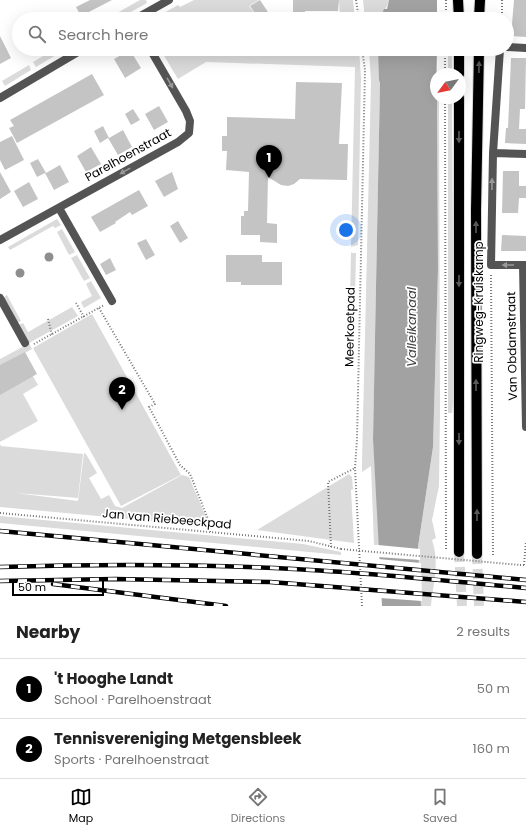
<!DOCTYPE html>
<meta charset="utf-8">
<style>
body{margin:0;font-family:Poppins,sans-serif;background:#f2f2f2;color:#222}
.compass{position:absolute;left:430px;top:68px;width:36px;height:36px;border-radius:50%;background:#fff;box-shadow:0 4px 16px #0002;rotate:237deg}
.scale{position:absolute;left:12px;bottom:10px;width:92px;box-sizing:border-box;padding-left:4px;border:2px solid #000;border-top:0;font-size:11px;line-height:14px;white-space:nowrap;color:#000;-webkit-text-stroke:3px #fff;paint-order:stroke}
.you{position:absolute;left:346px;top:230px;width:14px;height:14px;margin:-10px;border:3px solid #fff;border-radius:50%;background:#1a73e8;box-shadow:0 0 0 6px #1a73e833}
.badge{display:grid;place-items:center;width:26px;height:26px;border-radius:50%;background:#000;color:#fff;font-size:13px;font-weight:700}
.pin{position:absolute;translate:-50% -33px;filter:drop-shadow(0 1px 2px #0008)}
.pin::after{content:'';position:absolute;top:21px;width:14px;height:12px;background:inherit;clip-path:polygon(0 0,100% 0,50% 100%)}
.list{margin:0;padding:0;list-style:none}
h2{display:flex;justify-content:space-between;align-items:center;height:52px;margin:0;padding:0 16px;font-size:17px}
h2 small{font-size:13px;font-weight:400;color:#767676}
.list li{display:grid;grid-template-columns:26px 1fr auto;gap:12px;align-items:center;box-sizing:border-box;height:60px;padding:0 16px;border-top:1px solid #e0e0e0}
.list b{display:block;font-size:15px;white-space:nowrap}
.list p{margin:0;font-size:13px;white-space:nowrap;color:#767676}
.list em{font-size:13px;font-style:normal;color:#767676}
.icon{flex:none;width:22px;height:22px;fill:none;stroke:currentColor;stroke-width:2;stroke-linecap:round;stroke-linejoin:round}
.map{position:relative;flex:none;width:526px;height:606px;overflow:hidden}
.search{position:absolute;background:#fff;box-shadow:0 4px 16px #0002;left:12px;right:12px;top:12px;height:44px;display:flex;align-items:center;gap:10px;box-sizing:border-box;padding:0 14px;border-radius:22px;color:#767676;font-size:15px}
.sheet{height:172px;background:#fff}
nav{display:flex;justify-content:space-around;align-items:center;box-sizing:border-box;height:56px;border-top:1px solid #e0e0e0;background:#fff;font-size:11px;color:#767676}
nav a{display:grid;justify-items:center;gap:2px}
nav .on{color:#000}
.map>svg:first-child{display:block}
</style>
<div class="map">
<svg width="526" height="606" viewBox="0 0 526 606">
<rect width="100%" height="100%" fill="#fff"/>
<path fill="#dbdbdb" d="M140,0H146L147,3L120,18L117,13Z
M194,0H259L249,6L259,19H153L178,5L180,7Z
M339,0H353L355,19H340Z
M363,0H389C387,8 383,12 380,19H365Z
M55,49H66L36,67L33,62Z
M160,49H359L361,78L358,245L351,247L355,67L206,62L178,79Z
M369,49H378L380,83L373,439L380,545H374L371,466L362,472V462L371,81Z
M448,49H452V74H448Z
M29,65L31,70L5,86L2,81Z
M437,98H439L440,413L439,486L432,520L436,538L432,540C440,563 433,583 431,606H421L418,547L433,447L438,269Z
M448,98H452L454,393L452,413H448Z
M57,219L61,225L55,228L53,226L10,250L8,247Z
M62,229L75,252L69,255L57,232Z
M351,252L352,253H356L355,300H350Z
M77,255L90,278L84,281L71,258Z
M91,281L101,298L84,308L81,302L92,296L86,284Z
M7,295L21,321L17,323L3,298Z
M72,307L78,316L29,343L32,349L21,355L38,385L23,394L38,421L0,442V359L28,344L18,325L23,323L28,332Z
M92,314L181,475L121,506L33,348Z
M0,444L1,446L83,454L78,498L16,493L78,501L84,453L86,454L97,473L89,478L101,499L109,495L115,506L122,508L182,475L189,477L209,524L207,526L0,507Z
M349,474L352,477L353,489L351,490L354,543L257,530Z
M0,516L303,544L341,552V555L0,523Z"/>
<path fill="#a2a2a2" d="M389,0H437V19H380L384,9H387Z
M378,49H437L436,98H437L438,269L433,447L418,547L421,606H382L373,439L380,83L379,80Z"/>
<path fill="#fff" d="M378,545L420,549V560L378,557Z
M378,559L421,563L422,601L380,598Z"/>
<path fill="#c4c4c4" d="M90,0H112L81,16L76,7Z
M260,0L268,12L277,19H259L250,6Z
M293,0H339L338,11H305V15H293Z
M514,0H526V37L511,36Z
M0,36L11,58L0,64Z
M130,50L141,68L125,78L114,59Z
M511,58H526L525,109H520L519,129H526V144L505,143L506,128H508Z
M92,74L104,95L17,143L9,128L14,126L10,120Z
M296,82L342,83L339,144H348L347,180L300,179L294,184L288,186L281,185L268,177L267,223L277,224V243L260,242V235H241V216H244V211H248L249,172L226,170L227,151H222V136H227V117L295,119Z
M159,106L168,122L154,130L145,114Z
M133,109L140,120L131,125L125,114Z
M103,126L109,138L123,130L132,147L118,155L108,138L100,143L94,131Z
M12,136L24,160L5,170L0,160V142Z
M91,147L101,164L86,172L77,156Z
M38,159L46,173L60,165L69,182L54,190L45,173L37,177L30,163Z
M503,171H519V186H526V198H519L518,213H502Z
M0,172L11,192L0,199Z
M172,172L178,189L164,197L155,181Z
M29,182L38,199L23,207L14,191Z
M139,190L148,206L132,215L130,212L115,222L116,223L100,232L91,217Z
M178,221L188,238L180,243L170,226Z
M502,235L526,236V251H501Z
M146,239L155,255L146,260L137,243Z
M226,255H262V262H282V285H241V282H226Z
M110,258L116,270L106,275L100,264Z
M25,352L37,374L0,395V365Z"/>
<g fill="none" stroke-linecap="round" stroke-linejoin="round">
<path stroke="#d9d9d9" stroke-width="10" stroke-dasharray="10 5" stroke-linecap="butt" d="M459,552L462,606
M477,554L479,606"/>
<g stroke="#dbdbdb" stroke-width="12">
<path id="primary" d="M458,0L459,19
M479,19L480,0
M459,49V74
M459,98V552
M477,554L476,210L479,49"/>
</g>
<path stroke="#767676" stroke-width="2" stroke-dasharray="1 2" stroke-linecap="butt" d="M356,0L359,19
M446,19V0
M502,19V0
M445,74V49
M445,98L446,551
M491,275L493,555
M76,303L84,317
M99,308L155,404L149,407L180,465L190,474L210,524V532
M48,319L52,335
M34,344L104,305
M0,513L309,541L341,549
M331,547L328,482L355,468
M520,565H526
M524,565L526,541
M362,606L355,468L357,439L365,70L362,49"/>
<path stroke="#545454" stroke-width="8" d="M135,19L169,0
M507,47L526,48
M500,49L493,153L491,265H526
M0,98L83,49
M493,153L526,154
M59,208L112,301
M0,240L178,142L189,133L190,121L186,111L150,49
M523,265L526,427
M0,298L25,343"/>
<use href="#primary" stroke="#000" stroke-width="10"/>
<g stroke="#000" stroke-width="4.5">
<path id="rail" d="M0,531L526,580
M0,567C98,564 196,564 294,569C371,573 449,581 526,588
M0,581L115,579L270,582L526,602
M53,584L226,606"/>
</g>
<use href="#rail" stroke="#fff" stroke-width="3" stroke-dasharray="9" stroke-linecap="butt"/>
<path stroke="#767676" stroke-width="2" stroke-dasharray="1 2" stroke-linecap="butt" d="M341,549L520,565"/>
</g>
<g fill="#8e8e8e">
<circle cx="49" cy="257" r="4.5"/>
<circle cx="20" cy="273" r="4.5"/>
</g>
<defs><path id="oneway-solid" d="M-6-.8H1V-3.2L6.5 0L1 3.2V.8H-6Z"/></defs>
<g fill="#595959">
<use href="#oneway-solid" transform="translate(479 67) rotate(-89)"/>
<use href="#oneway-solid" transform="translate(459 137) rotate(90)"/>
<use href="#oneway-solid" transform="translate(476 227) rotate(-90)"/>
<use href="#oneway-solid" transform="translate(459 281) rotate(90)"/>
<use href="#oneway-solid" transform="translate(476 385) rotate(-90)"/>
<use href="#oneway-solid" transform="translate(459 439) rotate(90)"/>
<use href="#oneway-solid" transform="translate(477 515) rotate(-90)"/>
</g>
<g fill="#989898">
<use href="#oneway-solid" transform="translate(170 83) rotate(60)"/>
<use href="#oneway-solid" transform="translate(125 171) rotate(151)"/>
<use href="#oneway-solid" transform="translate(492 184) rotate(-89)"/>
<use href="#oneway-solid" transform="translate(508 265) rotate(180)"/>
</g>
<g text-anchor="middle" stroke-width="3.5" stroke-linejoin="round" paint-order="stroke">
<g font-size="12" fill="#000" stroke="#fff">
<text transform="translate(128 155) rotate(-29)" y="4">Parelhoenstraat</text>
<text transform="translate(479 302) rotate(-90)" y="4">Ringweg-Kruiskamp</text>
<text transform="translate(350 327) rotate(-89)" y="4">Meerkoetpad</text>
<text transform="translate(512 346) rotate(-91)" y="4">Van Obdamstraat</text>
<text transform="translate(167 519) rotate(5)" y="4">Jan van Riebeeckpad</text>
</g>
<g font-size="13" font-style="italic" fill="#434343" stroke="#fff">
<text transform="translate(411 327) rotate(-90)" y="5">Valleikanaal</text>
</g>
</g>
</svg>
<svg class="compass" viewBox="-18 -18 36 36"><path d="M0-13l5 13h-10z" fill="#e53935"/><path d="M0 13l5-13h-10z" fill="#767676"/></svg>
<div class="scale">50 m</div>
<div class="you"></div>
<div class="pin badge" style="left:269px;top:178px">1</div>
<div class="pin badge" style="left:122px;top:410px">2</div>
<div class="search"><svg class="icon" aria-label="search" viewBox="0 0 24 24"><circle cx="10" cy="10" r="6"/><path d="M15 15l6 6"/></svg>Search here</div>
</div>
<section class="sheet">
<h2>Nearby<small>2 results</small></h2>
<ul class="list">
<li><span class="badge">1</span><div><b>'t Hooghe Landt</b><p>School · Parelhoenstraat</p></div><em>50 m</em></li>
<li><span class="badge">2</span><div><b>Tennisvereniging Metgensbleek</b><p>Sports · Parelhoenstraat</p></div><em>160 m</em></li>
</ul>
</section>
<nav>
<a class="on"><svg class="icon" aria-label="map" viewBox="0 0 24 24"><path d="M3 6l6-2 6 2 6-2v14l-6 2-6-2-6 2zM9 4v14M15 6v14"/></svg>Map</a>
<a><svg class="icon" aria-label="directions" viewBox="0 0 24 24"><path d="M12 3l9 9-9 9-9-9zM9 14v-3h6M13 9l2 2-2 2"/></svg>Directions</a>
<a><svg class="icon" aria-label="saved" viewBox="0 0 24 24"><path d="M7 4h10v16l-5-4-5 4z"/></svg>Saved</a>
</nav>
